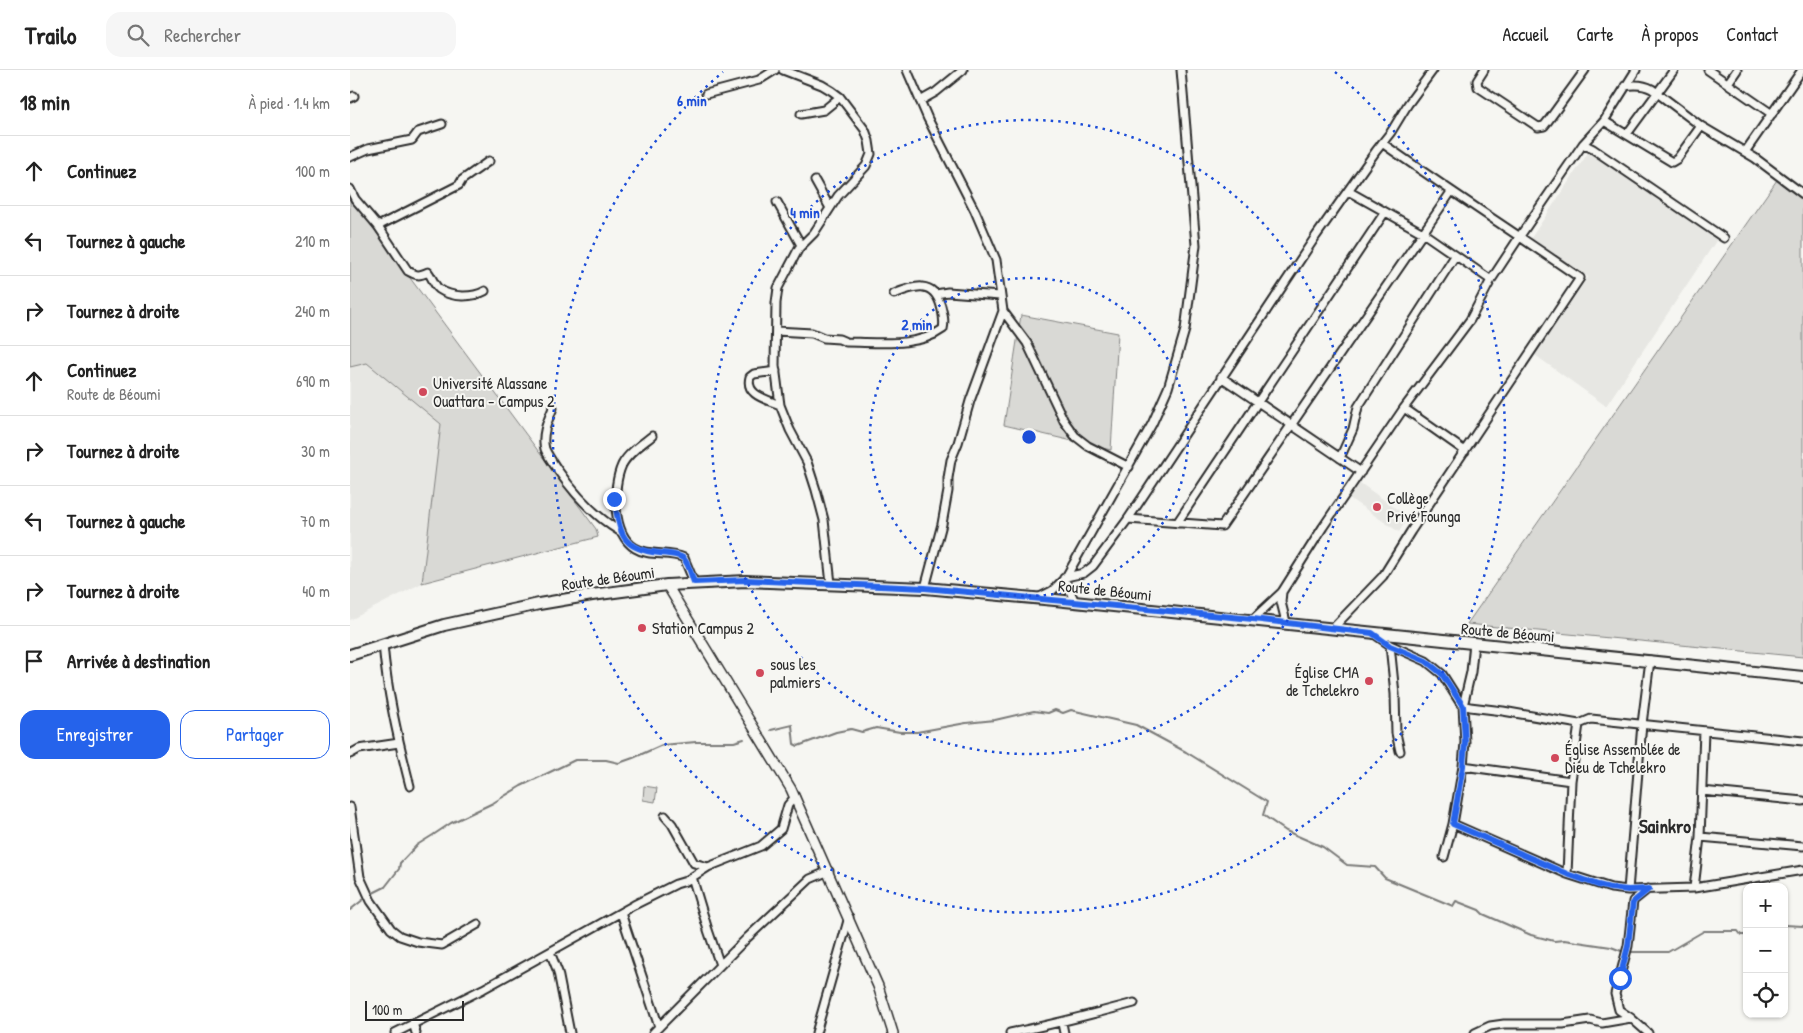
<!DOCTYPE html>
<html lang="fr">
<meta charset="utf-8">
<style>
body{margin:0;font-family:"Patrick Hand",sans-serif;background:#f6f6f6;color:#222}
.controls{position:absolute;right:15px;bottom:15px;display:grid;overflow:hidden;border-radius:10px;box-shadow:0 1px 4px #0004}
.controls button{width:45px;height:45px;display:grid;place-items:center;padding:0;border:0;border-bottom:1px solid #e0e0e0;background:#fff;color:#222;font:25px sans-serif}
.scale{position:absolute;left:15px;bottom:12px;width:99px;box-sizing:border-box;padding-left:5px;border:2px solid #2b2b2b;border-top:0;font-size:14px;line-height:18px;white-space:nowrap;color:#2b2b2b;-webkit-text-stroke:4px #f6f6f2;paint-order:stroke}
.stop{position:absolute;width:15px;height:15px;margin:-11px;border:4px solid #2563eb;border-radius:50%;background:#fff}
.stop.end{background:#2563eb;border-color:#fff;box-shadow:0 1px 5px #0008}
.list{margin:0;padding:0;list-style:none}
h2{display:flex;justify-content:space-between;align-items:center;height:65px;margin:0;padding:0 20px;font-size:21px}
h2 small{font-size:16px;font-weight:400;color:#767676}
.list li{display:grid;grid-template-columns:32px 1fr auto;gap:15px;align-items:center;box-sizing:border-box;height:70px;padding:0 20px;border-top:1px solid #e0e0e0}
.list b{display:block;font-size:19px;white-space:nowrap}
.list p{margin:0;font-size:16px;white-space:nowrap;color:#767676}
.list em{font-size:16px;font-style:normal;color:#767676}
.actions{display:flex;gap:10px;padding:15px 20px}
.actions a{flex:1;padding:11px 0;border:1px solid #2563eb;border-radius:15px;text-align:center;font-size:18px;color:#2563eb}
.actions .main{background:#2563eb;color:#fff}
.icon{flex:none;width:28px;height:28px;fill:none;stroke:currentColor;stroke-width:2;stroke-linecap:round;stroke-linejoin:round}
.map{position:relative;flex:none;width:1453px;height:963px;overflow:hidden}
header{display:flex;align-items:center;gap:30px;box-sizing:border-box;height:70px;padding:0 25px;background:#fff;border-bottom:1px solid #e0e0e0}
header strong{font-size:24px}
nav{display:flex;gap:28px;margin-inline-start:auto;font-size:18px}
.search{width:350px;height:45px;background:#f6f6f6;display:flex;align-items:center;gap:12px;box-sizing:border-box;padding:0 18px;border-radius:15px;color:#767676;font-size:19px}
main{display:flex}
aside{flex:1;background:#fff}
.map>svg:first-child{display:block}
</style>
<header>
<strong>Trailo</strong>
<div class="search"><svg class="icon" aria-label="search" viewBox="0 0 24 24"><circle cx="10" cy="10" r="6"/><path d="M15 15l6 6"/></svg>Rechercher</div>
<nav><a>Accueil</a><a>Carte</a><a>À propos</a><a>Contact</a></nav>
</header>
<main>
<aside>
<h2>18 min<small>À pied · 1.4 km</small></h2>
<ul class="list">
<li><svg class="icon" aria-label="ahead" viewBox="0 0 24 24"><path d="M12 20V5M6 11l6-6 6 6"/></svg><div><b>Continuez</b></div><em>100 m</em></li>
<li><svg class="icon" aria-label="left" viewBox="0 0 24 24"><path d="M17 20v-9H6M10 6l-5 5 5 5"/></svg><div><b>Tournez à gauche</b></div><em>210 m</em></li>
<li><svg class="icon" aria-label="right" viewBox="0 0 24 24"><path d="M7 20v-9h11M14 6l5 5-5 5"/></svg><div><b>Tournez à droite</b></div><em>240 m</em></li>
<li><svg class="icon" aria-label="ahead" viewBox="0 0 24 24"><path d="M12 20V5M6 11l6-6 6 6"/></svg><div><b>Continuez</b><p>Route de Béoumi</p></div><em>690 m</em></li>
<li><svg class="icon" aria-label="right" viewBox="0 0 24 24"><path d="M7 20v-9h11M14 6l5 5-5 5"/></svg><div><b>Tournez à droite</b></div><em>30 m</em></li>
<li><svg class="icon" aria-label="left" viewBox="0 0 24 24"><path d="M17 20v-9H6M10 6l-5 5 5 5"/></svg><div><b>Tournez à gauche</b></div><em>70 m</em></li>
<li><svg class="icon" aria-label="right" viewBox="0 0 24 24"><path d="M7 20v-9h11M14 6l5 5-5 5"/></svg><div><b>Tournez à droite</b></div><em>40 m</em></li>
<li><svg class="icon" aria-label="arrive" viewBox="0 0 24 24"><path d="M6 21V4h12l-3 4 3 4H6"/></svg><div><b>Arrivée à destination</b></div></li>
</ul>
<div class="actions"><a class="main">Enregistrer</a><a>Partager</a></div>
</aside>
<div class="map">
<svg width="1453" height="963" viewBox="0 0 1453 963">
<rect width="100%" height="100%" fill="#f6f6f2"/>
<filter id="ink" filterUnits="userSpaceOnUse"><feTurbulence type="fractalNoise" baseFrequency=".02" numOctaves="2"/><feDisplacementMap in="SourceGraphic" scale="10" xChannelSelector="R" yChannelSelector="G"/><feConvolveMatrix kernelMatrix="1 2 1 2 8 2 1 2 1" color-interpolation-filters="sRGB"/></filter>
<g filter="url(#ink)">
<path fill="#e7e7e3" d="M1240,80L1368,168L1256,336L1185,285L1238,207L1181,168Z
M0,127L246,459L248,467L72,513L0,550Z
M1010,413L1058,447L1049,462L999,428Z"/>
<path fill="#d9d9d5" stroke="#828280" d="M1429,107L1453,125V587L1117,554Z
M0,127L246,459L248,467L72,513L91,354L17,293L0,297Z
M671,245L768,263L761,380L654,355Z
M294,716L307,718L305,732L293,730Z"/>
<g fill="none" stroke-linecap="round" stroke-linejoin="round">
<path stroke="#7a7a78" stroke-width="2" d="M421,660L442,655L444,674L448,676L486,662L501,659L512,662L526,658L550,662H567L616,653L645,650L684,641L698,643L705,640L713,643L721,640L786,655L836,682L917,732L913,745L936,761L973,777L997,795L1025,797L1035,808L1103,836L1106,831L1129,840L1133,844L1181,865L1204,871L1214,870L1261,877L1274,882
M21,824L35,817L49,799L50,793L67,775L83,765L101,753L143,733L171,716L225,690H256L269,693L283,688L312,675L346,672H384L394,669
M0,840L14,829
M1434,855L1453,856
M1279,882H1318L1354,861H1388L1391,865H1397"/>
<g stroke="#2b2b2b" stroke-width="11">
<path id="minor" d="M433,0L472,15L482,21L490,27L515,60L519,71L521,84L516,96L488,126L464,163L449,178L428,218L426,233L425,296L430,335L440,360L457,392L466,420L474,450L481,514
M557,0L578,49L625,141L646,190L653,241L620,331L608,373L601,390L598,408V421L592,454L575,518
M1134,0L1127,11L1128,17L1188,57L1194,56L1198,51L1235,0
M1358,0L1422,44
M1378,13L1387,0
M1275,16C1285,14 1293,14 1302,19L1351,56L1405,88L1453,124
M356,24L409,10L425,0
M0,28L4,26
M570,31L586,22L613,0
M451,44L474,40L490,27
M1254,51L1322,92L1327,89L1351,56
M1277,64L1324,0
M1233,74L1243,79L1374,168
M1395,82L1452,0
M0,87L18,79L62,70L68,62L92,54
M465,111L480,138
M0,119L5,129L28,156L58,201C67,206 69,206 78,202C82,207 84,215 89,219C102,228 122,228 135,221
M998,121L1073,163L1141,210
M427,132L451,175
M28,156L109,115L112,110L139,91
M586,224L598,222L650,226
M653,241L677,273L714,351L725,366L738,376L779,397
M426,261L462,263L474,268L489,269L496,272C527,272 567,278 593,259C595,250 593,245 591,236C583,209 564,216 544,224
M426,301L404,304L400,307C395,325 416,329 430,335
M871,307L1011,402
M203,338C198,350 191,365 195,379C198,386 203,393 207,399C225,425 244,446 271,462
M1054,338L1115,381
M302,366C292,374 278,383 272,395C262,417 262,464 285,478C299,487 319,481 334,488L344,512
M990,388L1003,359L1008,337L1105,186
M778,449L872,456L1101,122
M827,453L1035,142
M716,507L734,503L743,496L778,449L966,166L1026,81L1041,62L1058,34L1083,0
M714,508L725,532
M932,522L931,532L936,552
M688,528L702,521L716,507L802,354L818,318L835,260L846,175L831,0
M903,549L932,522L973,457L1054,338L1120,250L1141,210L1170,166L1233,74L1254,51L1286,0
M983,558L1033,506L1061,461L1230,208C1165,163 1097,119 1032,73
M1024,564L1040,575L1076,591L1092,604L1111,634L1120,637L1153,641L1229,654L1241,649L1453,671
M33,574C37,622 48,669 60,716
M1040,575L1045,624L1046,663L1050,681
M0,684L9,679L49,673
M1113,696L1221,711
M1352,721L1453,731
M0,737L10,807L21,831L41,859L50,866L68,872L92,875L128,854
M315,746L322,754L344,793L358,797L411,776L431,759L438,735L445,727
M1103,754L1217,804L1261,818L1278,820L1344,818L1453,800
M1350,767L1453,776
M1094,787L1103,754L1113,696L1115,672L1113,636L1121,602L1124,573
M1217,804L1221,711L1229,654
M342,807L358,860L370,895
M1344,818L1350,767L1354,661
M1278,820L1292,654L1300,590
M271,843L309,957
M200,882L208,902L220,963
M1281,948L1269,940L1265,924L1278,876L1283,831L1298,819
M63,953L66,963
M712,953L714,963
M45,963L133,919L284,835L326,814L336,811L358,797
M303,963L398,867L460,809L479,801
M466,963L499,847
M660,963C702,955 743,944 784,933
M1125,963L1140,956L1154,954H1213L1240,950L1252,953L1281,948L1298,963"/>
</g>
<g stroke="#2b2b2b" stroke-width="12">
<path id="secondary" d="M317,515L441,719L528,916L543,963"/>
</g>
<g stroke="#2b2b2b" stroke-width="14">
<path id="primary" d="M0,585L94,555L189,534L242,525L317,515L396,511L575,518L705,530L1453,607"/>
</g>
<use href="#minor" stroke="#f6f6f2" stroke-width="7"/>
<use href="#secondary" stroke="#f6f6f2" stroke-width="9"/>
<use href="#primary" stroke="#f6f6f2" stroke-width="10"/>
</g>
</g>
<g fill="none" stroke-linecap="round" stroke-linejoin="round" filter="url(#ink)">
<path stroke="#2563eb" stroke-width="6" d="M264,429C271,464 270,479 310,483C317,484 327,484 333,488C339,493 341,505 344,512L396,510L440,512L575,518L903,549L1022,563L1040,576L1076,591L1092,604L1113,636L1115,672L1113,696L1103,754L1217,804L1248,815L1260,818L1278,820L1299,819L1283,832L1278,876L1270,908"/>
</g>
<g fill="none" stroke="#1d4ed8" stroke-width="2.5" stroke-dasharray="2.5 5">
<circle cx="679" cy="367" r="159"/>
<circle cx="679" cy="367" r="317"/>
<path d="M985 2A476 476 0 1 1 373 2"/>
</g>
<g fill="#d1495b" stroke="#f6f6f2" stroke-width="2">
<circle cx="73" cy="322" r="5"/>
<circle cx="1027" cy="437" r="5"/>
<circle cx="292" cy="558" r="5"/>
<circle cx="410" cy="603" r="5"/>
<circle cx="1019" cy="611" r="5"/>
<circle cx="1205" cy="688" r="5"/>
</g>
<g text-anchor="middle" stroke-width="4" stroke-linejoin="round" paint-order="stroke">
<g font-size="16" fill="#2b2b2b" stroke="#f6f6f2" text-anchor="start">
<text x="83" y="319">Université Alassane<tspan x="83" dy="18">Ouattara - Campus 2</tspan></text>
<text x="1037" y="434">Collège<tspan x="1037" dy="18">Privé Founga</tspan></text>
<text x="302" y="564">Station Campus 2</text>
<text x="420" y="600">sous les<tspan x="420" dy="18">palmiers</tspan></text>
<text x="1009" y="608" text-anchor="end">Église CMA<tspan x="1009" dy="18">de Tchelekro</tspan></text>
<text x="1215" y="685">Église Assemblée de<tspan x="1215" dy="18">Dieu de Tchelekro</tspan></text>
</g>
<g font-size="16" fill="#2b2b2b" stroke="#f6f6f2">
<text transform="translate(258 508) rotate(-8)" y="6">Route de Béoumi</text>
<text transform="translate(755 520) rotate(6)" y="6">Route de Béoumi</text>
<text transform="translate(1158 562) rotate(5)" y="6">Route de Béoumi</text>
</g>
<g font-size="19" font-weight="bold" fill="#2b2b2b" stroke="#f6f6f2">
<text x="1315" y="763">Sainkro</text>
</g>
</g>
<circle cx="679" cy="367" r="8" fill="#1d4ed8" stroke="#f6f6f2" stroke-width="2.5"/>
<g font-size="15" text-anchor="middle" font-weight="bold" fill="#1d4ed8" stroke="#f6f6f2" stroke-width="4" stroke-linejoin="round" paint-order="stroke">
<text x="342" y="36">6 min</text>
<text x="455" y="148">4 min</text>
<text x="567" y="260">2 min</text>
</g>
</svg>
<div class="controls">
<button>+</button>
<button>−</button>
<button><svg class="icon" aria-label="locate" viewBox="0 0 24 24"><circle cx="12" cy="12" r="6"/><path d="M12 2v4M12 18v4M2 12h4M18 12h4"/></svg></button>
</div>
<div class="scale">100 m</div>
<div class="stop" style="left:1270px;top:908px"></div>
<div class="stop end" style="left:264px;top:429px"></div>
</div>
</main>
